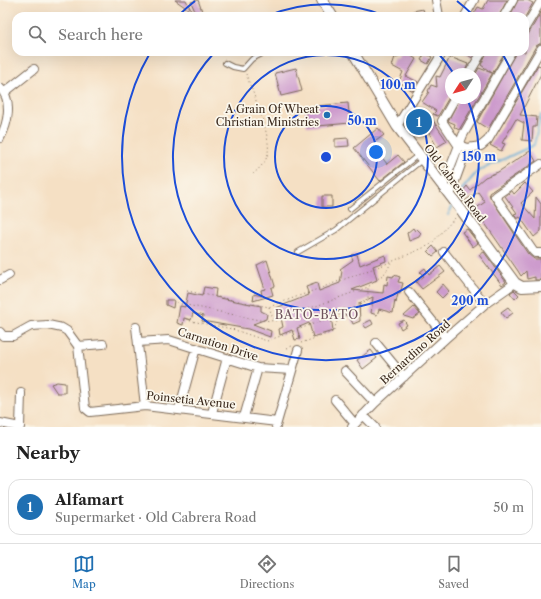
<!DOCTYPE html>
<meta charset="utf-8">
<style>
body{margin:0;font-family:"Libre Caslon Text",serif;background:#f2f2f2;color:#222}
.compass{position:absolute;left:445px;top:68px;width:36px;height:36px;border-radius:50%;background:#fff;box-shadow:0 4px 16px #0002;rotate:234deg}
.you{position:absolute;left:376px;top:152px;width:14px;height:14px;margin:-10px;border:3px solid #fff;border-radius:50%;background:#1a73e8;box-shadow:0 0 0 6px #1a73e833}
.badge{display:grid;place-items:center;width:26px;height:26px;border-radius:50%;background:#1f6fb2;color:#fff;font-size:13px;font-weight:700}
.pin{position:absolute;translate:-50% -50%;border:2px solid #fff;box-shadow:0 1px 4px #0006}
.list{margin:0;padding:0;list-style:none}
h2{display:flex;justify-content:space-between;align-items:center;height:52px;margin:0;padding:0 16px;font-size:17px}
h2 small{font-size:13px;font-weight:400;color:#767676}
.list li{display:grid;grid-template-columns:26px 1fr auto;gap:12px;align-items:center;box-sizing:border-box;height:56px;margin:0 8px 8px;padding:0 8px;border:1px solid #e0e0e0;border-radius:12px}
.list b{display:block;font-size:15px;white-space:nowrap}
.list p{margin:0;font-size:13px;white-space:nowrap;color:#767676}
.list em{font-size:13px;font-style:normal;color:#767676}
.icon{flex:none;width:22px;height:22px;fill:none;stroke:currentColor;stroke-width:2;stroke-linecap:round;stroke-linejoin:round}
.map{position:relative;flex:none;width:541px;height:427px;overflow:hidden}
.search{position:absolute;background:#fff;box-shadow:0 4px 16px #0002;left:12px;right:12px;top:12px;height:44px;display:flex;align-items:center;gap:10px;box-sizing:border-box;padding:0 14px;border-radius:12px;color:#767676;font-size:15px}
.sheet{height:116px;background:#fff}
nav{display:flex;justify-content:space-around;align-items:center;box-sizing:border-box;height:56px;border-top:1px solid #e0e0e0;background:#fff;font-size:11px;color:#767676}
nav a{display:grid;justify-items:center;gap:2px}
nav .on{color:#1f6fb2}
.map>svg:first-child{display:block}
</style>
<div class="map">
<svg width="541" height="427" viewBox="0 0 541 427">
<rect width="100%" height="100%" fill="#fbf7ec"/>
<filter id="ink" filterUnits="userSpaceOnUse"><feTurbulence type="fractalNoise" baseFrequency=".025" numOctaves="2"/><feDisplacementMap in="SourceGraphic" scale="8" xChannelSelector="R" yChannelSelector="G"/><feConvolveMatrix kernelMatrix="1 2 1 2 8 2 1 2 1" color-interpolation-filters="sRGB"/></filter>
<filter id="wash" filterUnits="userSpaceOnUse"><feTurbulence type="fractalNoise" baseFrequency=".012" numOctaves="4" result="noise"/><feDisplacementMap in="SourceGraphic" scale="16" xChannelSelector="R" yChannelSelector="G"/><feGaussianBlur stdDeviation="0.9" result="paint"/><feColorMatrix in="noise" values="0 0 0 0 0 0 0 0 0 0 0 0 0 0 0 0 0 1.4 0 .05"/><feComposite in="paint" operator="in"/></filter>
<g filter="url(#wash)">
<rect width="100%" height="100%" fill="#f5e0c4"/>
<g fill="none" stroke-linecap="round" stroke-linejoin="round">
<path stroke="#5aa7d3" stroke-width="2" d="M458,194L478,171L534,145L541,115
M448,215L453,205"/>
</g>
<g id="blocks">
<path fill="#cd9bcd" d="M175,0H186L192,12Z
M198,0L202,11L201,16H197L191,2Z
M488,0H507L499,16H479L474,14L478,7L483,9Z
M518,0H527L533,3L525,17L510,16Z
M423,9L425,16H414L413,11Z
M541,12V43L536,46L488,129L477,122L516,52H525V40Z
M401,52H405L416,59L406,76L418,82L413,91L401,83L400,85L398,84L403,72L392,66L395,57L397,58Z
M464,52H476L472,58Z
M487,52H505L459,130L454,127L455,124L448,121L460,98H475V75L479,68L492,73L481,65Z
M425,53L432,57L428,64L421,60Z
M450,57L468,64L464,74H451V94L438,116L433,114L436,111L422,102L429,92L428,91L431,85L437,87L436,76L440,77Z
M538,65L541,66V74L520,115L537,117L536,127H533L532,141L522,140L524,123L516,119L502,143L505,144L501,151L490,145Z
M296,68L302,91L281,96L275,73Z
M348,103L350,123L307,127L305,107Z
M432,119L447,141L437,147L425,125Z
M378,128L384,135L372,144L387,164L398,155L404,162L380,181L354,148Z
M348,138L349,146L335,147V139Z
M530,151L536,161L489,193L490,197L528,254L534,259H541V280H535V277L527,279L526,271L521,276L518,271L475,209L485,202L478,192L463,202L459,196L467,186L470,190L485,177L498,172Z
M525,183L533,192L521,203L535,219L536,197L541,204V231L534,237L520,217L517,219L514,214L517,213L505,196L512,191L514,194Z
M322,196H332V207H322Z
M413,228L415,231L417,229L421,233L419,237L409,241L407,233Z
M467,229L478,243L473,247L462,232Z
M433,246L438,252L433,256L428,251Z
M484,252L506,282L502,285L479,255Z
M357,254L360,265L385,255L386,261L373,266L377,280L352,290L383,293L384,284L387,285L388,276L393,277L394,275L400,277L398,282L403,283L400,294L398,293L396,303L395,300L393,313L379,309L377,315L371,313L373,297L359,303L360,321L353,324L349,315L346,316L344,309L331,315L333,331L313,337L309,323L297,328L300,339L295,340L292,330L280,335L279,329L283,327L280,313L278,314L276,308L309,295L306,287L317,283L319,291L340,283L342,271L340,269L353,260L351,255Z
M267,260L275,286L271,288L273,295L253,301L254,294L262,296L261,290L265,289L257,265Z
M440,266L445,272L422,289L416,282L424,276L420,272L425,268L429,275Z
M443,284L449,291L442,298L436,292Z
M204,287L216,289L215,297L261,306V311L267,314L266,319L253,324L271,331L270,337L248,329L202,321L203,316L193,313L191,320L184,318L183,325L177,323L180,306L185,307L188,293L202,296Z
M514,290L519,295L515,299L510,293Z
M166,300H174L173,308L166,305Z
M414,307L420,314L413,319L404,316Z
M508,307L513,313L506,318L501,312Z
M371,320L373,324L366,328L363,324Z
M404,320L407,325L401,329L398,323Z
M371,350L377,358L363,369L357,360Z
M57,382L65,383V393H57L51,384Z"/>
</g>
</g>
<g filter="url(#ink)">
<use href="#blocks" fill-opacity="0" stroke="#7c6a58" stroke-width="1"/>
<g fill="none" stroke-linecap="round" stroke-linejoin="round">
<g stroke="#7c6a58" stroke-width="6">
<path id="service" d="M225,63L233,67L243,69L252,59L266,52
M350,209L418,155
M298,252L336,230L422,160"/>
</g>
<g stroke="#7c6a58" stroke-width="10">
<path id="minor" d="M436,0L439,16
M465,16L474,0
M504,16L513,0
M525,28L541,1
M469,74L482,52
M0,88C13,100 8,124 0,138
M5,92L34,69
M455,98L442,121L458,145L467,148L481,146L488,140L541,49
M397,126L443,52
M541,164L495,196L533,251L535,253H541
M443,186L463,135L511,52
M450,195L467,148
M444,252L485,304
M0,280L9,275
M409,292L446,338
M136,327L145,406
M0,332L3,336H13L31,326L48,325L62,328L67,331L78,346L85,408L90,412L145,406L277,422
M138,342L169,340L258,368L292,370
M376,343L404,377
M78,346L103,344
M345,371L375,403
M335,400L355,424
M179,410L196,348
M212,413L227,358
M363,415L375,427
M244,417L258,368
M0,423L20,427L21,393
M276,426L298,350
M352,427L375,403L446,338L485,304L515,283"/>
</g>
<g stroke="#7c6a58" stroke-width="12">
<path id="tertiary" d="M322,0L332,16
M353,52L397,126L462,211L515,283L522,287L541,286"/>
</g>
<path stroke="#7c6a58" stroke-width="1" stroke-dasharray="1 3" stroke-linecap="butt" d="M246,74C252,91 271,135 268,152C267,161 260,168 253,174
M187,291L269,307L391,262L430,245L456,217
M177,303L259,320L275,321L368,287L386,272L391,263
M269,307L274,321
M186,320L232,329L267,341L340,314L368,301V287
M301,343L333,332L340,314
M287,348L292,346"/>
<use href="#service" stroke="#fff" stroke-width="4"/>
<use href="#minor" stroke="#fff" stroke-width="8"/>
<use href="#tertiary" stroke="#fff" stroke-width="10"/>
</g>
</g>
<g fill="none" stroke="#1d4ed8" stroke-width="2">
<circle cx="326" cy="157" r="51"/>
<circle cx="326" cy="157" r="102"/>
<path d="M267 16A153 153 0 0 1 385 16M438 53A153 153 0 0 1 454 74M467 98A153 153 0 1 1 214 53"/>
<path d="M179 15A204 204 0 0 1 195 1M457 1A204 204 0 0 1 473 15M502 53A204 204 0 1 1 150 53"/>
</g>
<circle fill="#1f6fb2" stroke="#fbf7ec" stroke-width="1.5" cx="327" cy="115" r="4"/>
<g text-anchor="middle" stroke-width="3.5" stroke-linejoin="round" paint-order="stroke">
<g font-size="11" fill="#3b2a1e" stroke="#fbf7ec" text-anchor="end">
<text x="319" y="113">A Grain Of Wheat<tspan x="319" dy="13">Christian Ministries</tspan></text>
</g>
<g font-size="11" fill="#3b2a1e" stroke="#fbf7ec">
<text transform="translate(455 183) rotate(53)" y="4">Old Cabrera Road</text>
<text transform="translate(218 344) rotate(18)" y="4">Carnation Drive</text>
<text transform="translate(415 352) rotate(-42)" y="4">Bernardino Road</text>
<text transform="translate(191 400) rotate(6)" y="4">Poinsetia Avenue</text>
</g>
<g font-size="12" letter-spacing="1" fill="#6e525b" stroke="#fbf7ec">
<text x="317" y="319">BATO-BATO</text>
</g>
</g>
<circle cx="326" cy="157" r="6" fill="#1d4ed8" stroke="#fbf7ec" stroke-width="2"/>
<g font-size="12" text-anchor="middle" font-weight="bold" fill="#1d4ed8" stroke="#fbf7ec" stroke-width="3.5" stroke-linejoin="round" paint-order="stroke">
<text x="398" y="89">100 m</text>
<text x="362" y="125">50 m</text>
<text x="479" y="161">150 m</text>
<text x="470" y="305">200 m</text>
</g>
</svg>
<svg class="compass" viewBox="-18 -18 36 36"><path d="M0-13l5 13h-10z" fill="#e53935"/><path d="M0 13l5-13h-10z" fill="#767676"/></svg>
<div class="you"></div>
<div class="pin badge" style="left:419px;top:122px">1</div>
<div class="search"><svg class="icon" aria-label="search" viewBox="0 0 24 24"><circle cx="10" cy="10" r="6"/><path d="M15 15l6 6"/></svg>Search here</div>
</div>
<section class="sheet">
<h2>Nearby<small></small></h2>
<ul class="list">
<li><span class="badge">1</span><div><b>Alfamart</b><p>Supermarket · Old Cabrera Road</p></div><em>50 m</em></li>
</ul>
</section>
<nav>
<a class="on"><svg class="icon" aria-label="map" viewBox="0 0 24 24"><path d="M3 6l6-2 6 2 6-2v14l-6 2-6-2-6 2zM9 4v14M15 6v14"/></svg>Map</a>
<a><svg class="icon" aria-label="directions" viewBox="0 0 24 24"><path d="M12 3l9 9-9 9-9-9zM9 14v-3h6M13 9l2 2-2 2"/></svg>Directions</a>
<a><svg class="icon" aria-label="saved" viewBox="0 0 24 24"><path d="M7 4h10v16l-5-4-5 4z"/></svg>Saved</a>
</nav>
